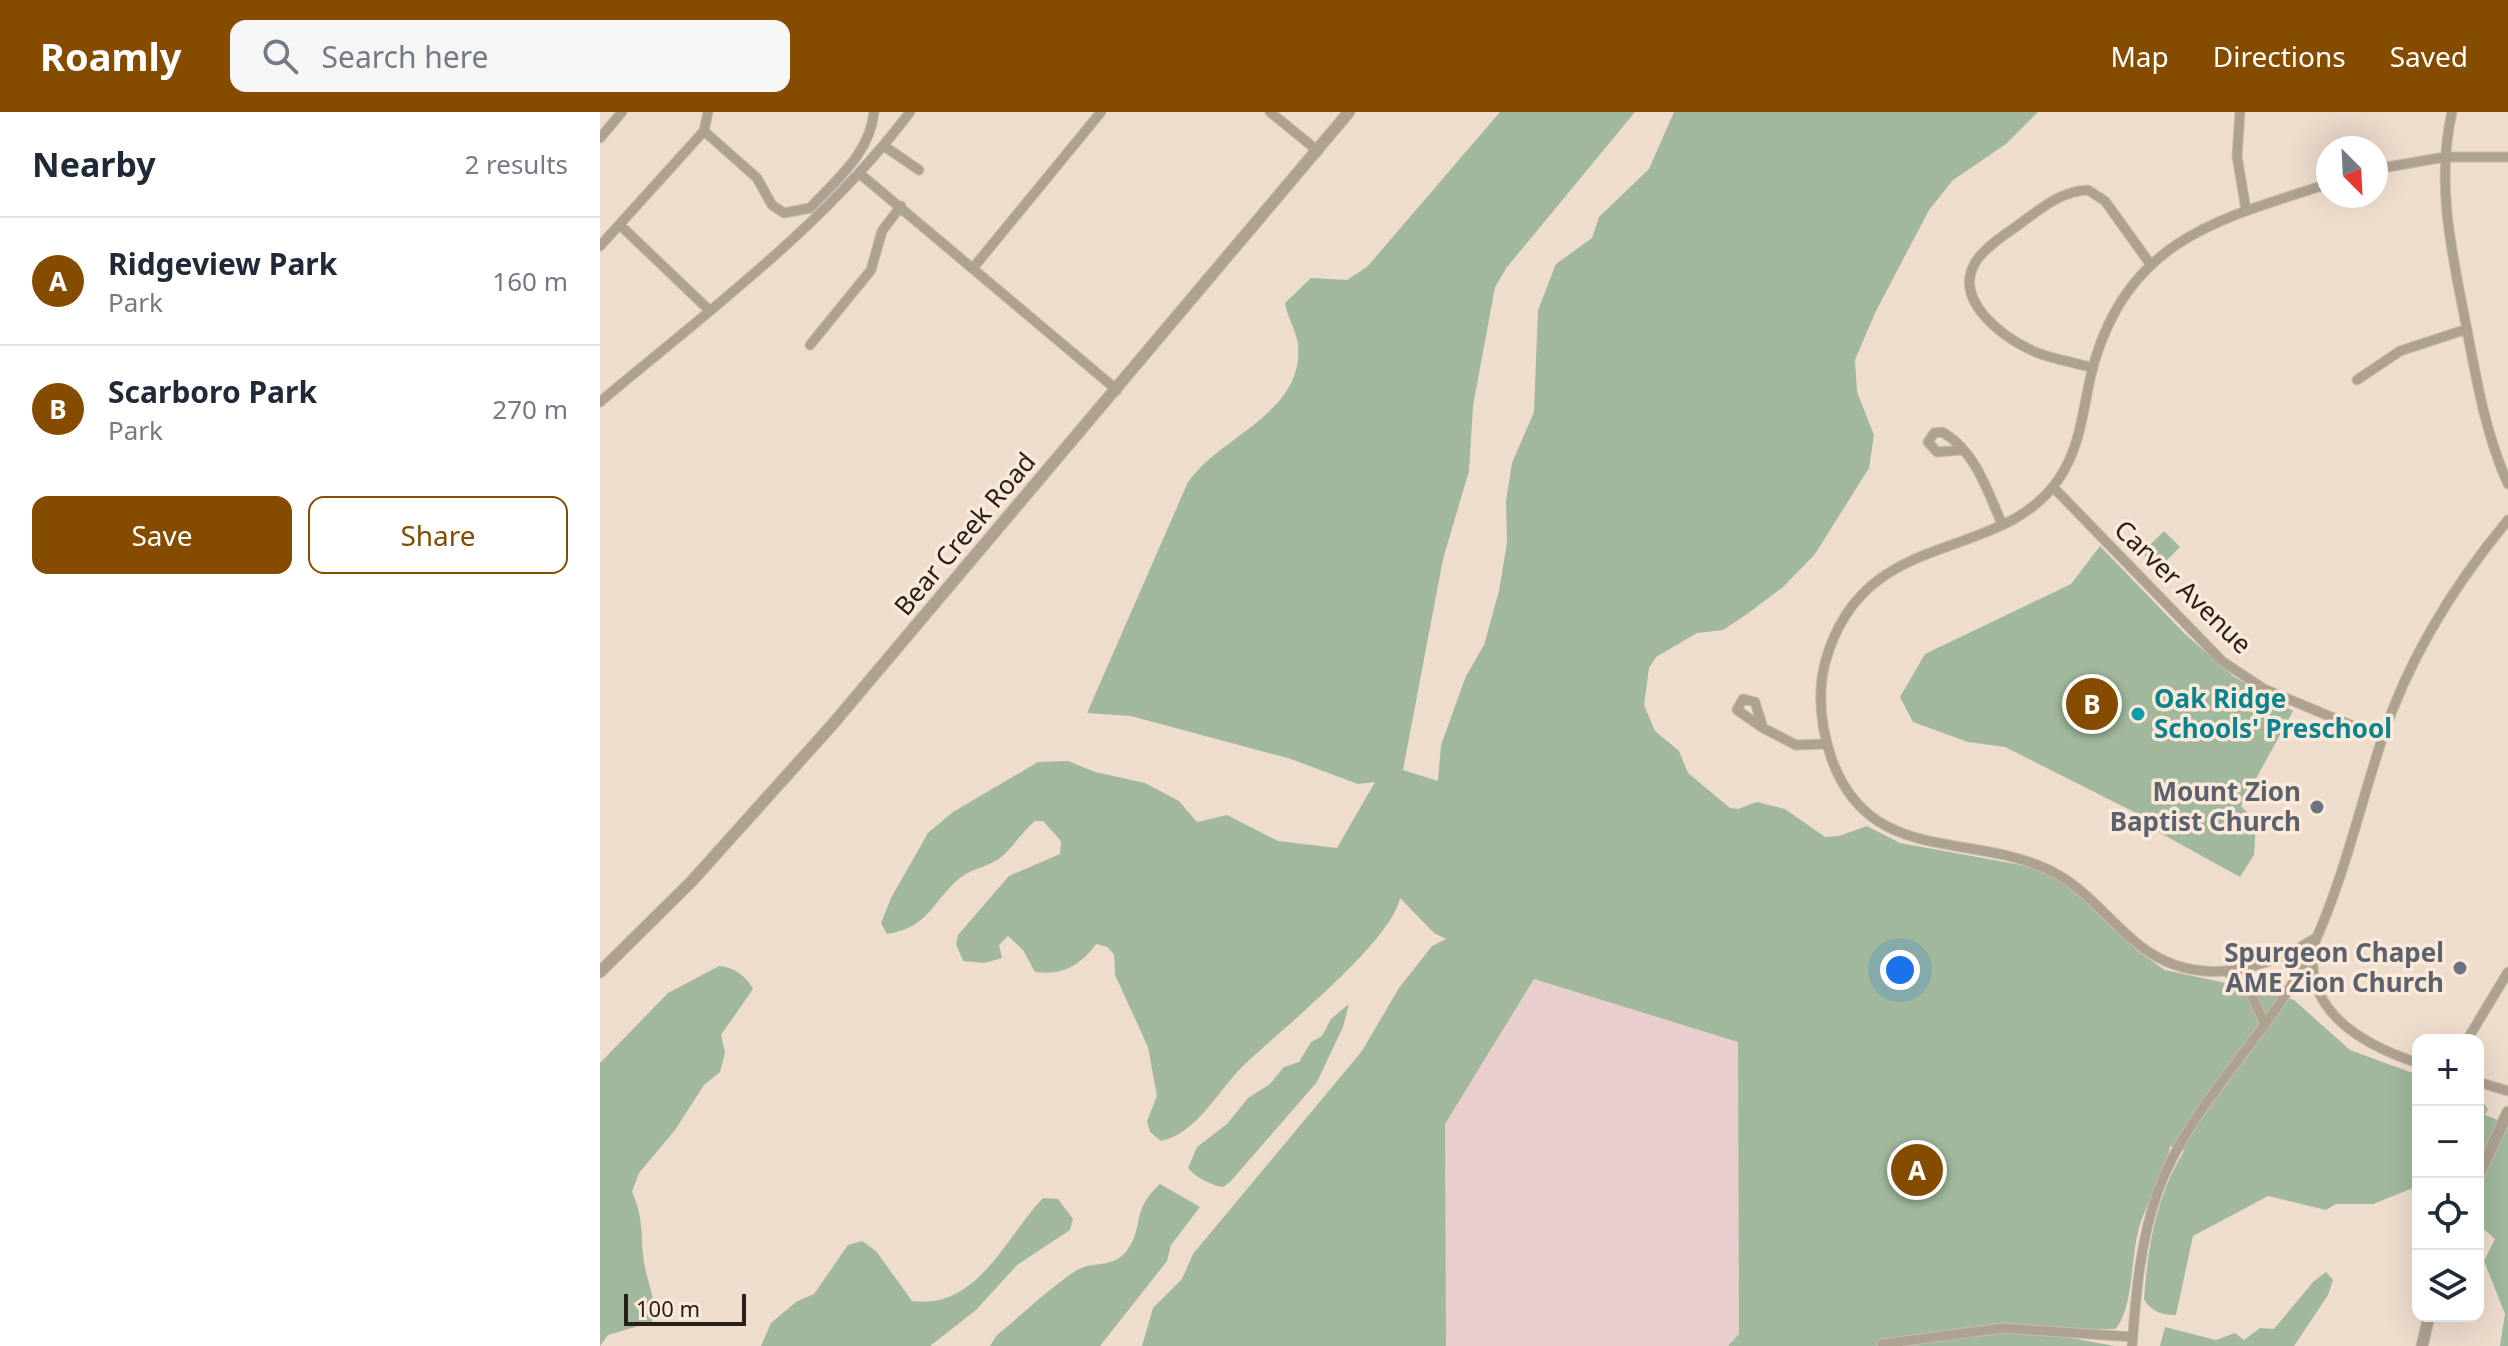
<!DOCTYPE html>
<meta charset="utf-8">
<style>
body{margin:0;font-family:"Noto Sans",sans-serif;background:#f6f6f7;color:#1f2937}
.controls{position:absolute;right:24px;bottom:24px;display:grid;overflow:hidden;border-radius:16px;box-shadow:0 8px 32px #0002}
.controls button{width:72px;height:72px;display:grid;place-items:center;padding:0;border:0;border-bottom:2px solid #e0e1e3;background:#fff;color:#1f2937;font:40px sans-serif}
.compass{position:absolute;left:1716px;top:24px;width:72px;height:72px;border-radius:50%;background:#fff;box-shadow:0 8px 32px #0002;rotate:156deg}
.scale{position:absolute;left:24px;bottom:20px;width:122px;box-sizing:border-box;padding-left:8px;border:4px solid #261f1a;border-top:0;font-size:22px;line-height:28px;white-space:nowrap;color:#261f1a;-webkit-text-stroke:6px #fbe9d9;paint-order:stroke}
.you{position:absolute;left:1300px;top:858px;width:28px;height:28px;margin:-20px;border:6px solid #fff;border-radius:50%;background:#1a73e8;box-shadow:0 0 0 12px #1a73e833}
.badge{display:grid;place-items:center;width:52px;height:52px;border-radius:50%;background:#854c00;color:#fff;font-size:26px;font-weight:700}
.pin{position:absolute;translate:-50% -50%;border:4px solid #fff;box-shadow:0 2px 8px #0006}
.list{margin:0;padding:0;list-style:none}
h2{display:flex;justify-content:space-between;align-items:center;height:104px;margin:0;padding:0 32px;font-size:34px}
h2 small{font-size:26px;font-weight:400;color:#747a83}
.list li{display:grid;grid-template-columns:52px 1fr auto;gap:24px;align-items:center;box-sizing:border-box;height:128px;padding:0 32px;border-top:2px solid #e0e1e3}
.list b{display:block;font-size:30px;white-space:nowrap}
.list p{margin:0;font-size:26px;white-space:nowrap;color:#747a83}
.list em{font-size:26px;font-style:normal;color:#747a83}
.actions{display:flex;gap:16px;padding:24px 32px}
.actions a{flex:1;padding:18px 0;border:2px solid #854c00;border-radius:16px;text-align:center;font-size:28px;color:#854c00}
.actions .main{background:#854c00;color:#fff}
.icon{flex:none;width:44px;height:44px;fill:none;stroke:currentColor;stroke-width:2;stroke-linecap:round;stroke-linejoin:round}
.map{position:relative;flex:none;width:1908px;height:1234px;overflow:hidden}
header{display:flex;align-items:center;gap:48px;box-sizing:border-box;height:112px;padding:0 40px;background:#854c00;color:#fff}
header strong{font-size:38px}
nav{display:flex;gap:44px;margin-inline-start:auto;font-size:28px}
.search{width:560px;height:72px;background:#f6f6f7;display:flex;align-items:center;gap:20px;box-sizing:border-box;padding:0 28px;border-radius:16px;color:#747a83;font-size:30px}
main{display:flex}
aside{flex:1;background:#fff}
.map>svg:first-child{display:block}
</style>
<header>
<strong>Roamly</strong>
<div class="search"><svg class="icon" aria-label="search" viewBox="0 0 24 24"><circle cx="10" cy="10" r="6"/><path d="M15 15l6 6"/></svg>Search here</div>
<nav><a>Map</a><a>Directions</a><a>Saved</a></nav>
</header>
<main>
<aside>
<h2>Nearby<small>2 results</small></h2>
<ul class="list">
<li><span class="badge">A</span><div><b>Ridgeview Park</b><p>Park</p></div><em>160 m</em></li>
<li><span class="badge">B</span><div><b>Scarboro Park</b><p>Park</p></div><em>270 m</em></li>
</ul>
<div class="actions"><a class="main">Save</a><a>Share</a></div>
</aside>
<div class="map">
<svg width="1908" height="1234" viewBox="0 0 1908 1234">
<rect width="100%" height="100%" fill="#eedccc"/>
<path fill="#e9cece" d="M934,867L1138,930L1139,1222L1128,1234H846L845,1012Z"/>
<path fill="#a1b89c" d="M900,0H1035L907,155L895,175L873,294L869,359L843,447L803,658L838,669L841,633L866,564L884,533L899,479L907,431L906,389L912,351L934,300L938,198L956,152L992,126L999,105L1049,57L1074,0H1438L1406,32L1353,68L1329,98L1275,201L1255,248L1257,280L1274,323L1269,356L1215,442L1183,475L1147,502L1123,518L1097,521L1056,545L1049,556L1044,593L1055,619L1079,639L1088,661L1130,696L1138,697L1157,690L1185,697L1225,725L1239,724L1267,714L1300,731L1432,755L1457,766L1493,792L1536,838L1565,858L1626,871L1650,882L1661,879L1694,888L1750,938L1818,963V1074L1773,1092H1736L1726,1098L1668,1084L1593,1124L1576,1203C1562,1203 1551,1200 1544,1187C1548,1134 1556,1085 1584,1039L1570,1034C1569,1050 1545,1095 1539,1116C1531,1143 1533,1200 1515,1217H1475L1471,1226L1515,1234H1128L1139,1222L1138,930L934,867L845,1012L846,1234H542L553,1196L582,1167L593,1142L762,939L799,876L832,834L846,827L834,821L800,786C791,831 677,921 642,955C618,979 596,1022 561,1029L550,1020L547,1009L557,984L548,935L515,863L514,842L507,835L496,832C481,853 462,864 435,860L423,838L408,824L399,833L402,846L384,851L363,849L356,832L358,823L409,764L460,742L461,729L443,709H435C422,720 413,735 400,746C388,755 372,756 360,766C332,789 329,816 287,822L281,811L291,786L328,721L353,700L438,650L468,649L495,660L545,671L579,689L597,710L627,703L678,729L737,736L775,670L758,672L691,647L531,604L487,601L588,370C621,323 705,301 698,232C696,218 687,205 685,191L711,166L747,168L767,155Z
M1564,419L1580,435L1558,457L1542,441Z
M1500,434L1585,522L1633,564L1693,599L1641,694L1656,709L1654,743L1640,765L1544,712L1534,700L1405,635L1368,630L1313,610L1300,585L1325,542L1471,472Z
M119,854C134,855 146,864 153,877L121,923L125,941L120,960L104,973L75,1018L39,1061L32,1080C46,1112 39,1125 45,1155C49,1176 57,1189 52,1210L8,1223L0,1234V951L68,881Z
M749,892L743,915L717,970L630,1070L623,1075C613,1074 595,1065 588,1056L597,1035L627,1012L648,986L670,972L684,955L699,950L711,930L722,924L731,907Z
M1878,984L1888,997L1885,1003L1908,1012V1234H1900L1905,1202L1884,1149L1895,1127L1878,1112Z
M560,1072L600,1095L571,1133L567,1149L500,1234H390L397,1223C418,1206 459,1168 479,1157C497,1149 515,1156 528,1137C544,1114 531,1098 560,1072Z
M443,1086L458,1087L473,1107L470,1118L417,1153L376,1198L330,1234H161L171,1211L196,1190L214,1182L248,1133L262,1129L276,1139L312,1189C377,1198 405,1126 443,1086Z
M1726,1160L1733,1168L1728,1183L1694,1234H1560L1565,1215L1616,1228L1635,1221L1644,1228L1660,1216L1674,1217L1714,1169Z"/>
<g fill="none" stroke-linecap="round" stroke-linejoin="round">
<g stroke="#cabaac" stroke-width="11">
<path id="minor" d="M670,0L718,39
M1640,0L1637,44L1646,98
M1852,0C1835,74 1853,145 1867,218C1877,271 1886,323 1908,372
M104,19L157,66L172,93L184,101L210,96C237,67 270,41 274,0
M0,26L22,0
M1755,31L1756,36
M284,34L319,58
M1776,57L1845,45H1908
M259,61L517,278
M1728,72C1618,107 1531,127 1494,251C1483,290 1483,330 1460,365C1402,455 1263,410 1225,551C1217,583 1221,616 1232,648C1269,749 1361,722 1440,754C1483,771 1504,805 1539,833C1595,877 1661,860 1716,826C1698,896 1760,932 1818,951
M20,113L109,198
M0,134L104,19L108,0
M373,156L501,0
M210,233L271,158L282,119L301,94
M1493,256C1473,250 1451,247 1433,239C1403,225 1353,189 1375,151C1383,137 1404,123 1417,114C1439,98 1460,79 1488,78L1505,89L1551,153
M1757,268L1800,239L1867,217
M0,290C108,199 224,114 310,0
M1361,338L1337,340L1328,330L1334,321L1342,320C1375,338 1388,380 1402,412
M1453,375L1622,549L1664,577L1782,626
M1143,587L1155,590L1163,616L1137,598Z
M1163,616L1196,633L1226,632
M1627,860L1648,875L1665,913
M1867,928L1908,860
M1878,970L1908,979
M1282,1232L1403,1216L1533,1225
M1532,1234C1536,1182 1540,1129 1558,1079C1590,990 1673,920 1713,834C1744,766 1759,697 1782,627C1809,545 1854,473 1908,408"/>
</g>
<g stroke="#cabaac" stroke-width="13">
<path id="tertiary" d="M0,860L92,769L232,613L749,0
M1878,1065L1908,1000
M1822,1234L1829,1204"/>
</g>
<use href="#minor" stroke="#ada190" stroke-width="9"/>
<use href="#tertiary" stroke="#ada190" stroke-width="11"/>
</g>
<circle fill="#0f9aa8" stroke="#fbe9d9" stroke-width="3" cx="1538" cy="602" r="8"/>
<g fill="#6b7280" stroke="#fbe9d9" stroke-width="3">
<circle cx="1717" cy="695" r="8"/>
<circle cx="1860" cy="856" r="8"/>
</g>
<g text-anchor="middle" stroke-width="7" stroke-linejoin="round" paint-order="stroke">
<g font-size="26" fill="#261f1a" stroke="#fbe9d9">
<text transform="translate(365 422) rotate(-50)" y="9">Bear Creek Road</text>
<text transform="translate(1583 475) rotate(44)" y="9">Carver Avenue</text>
</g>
<g font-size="26" font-weight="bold" fill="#0d838f" stroke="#fbe9d9" text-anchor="start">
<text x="1554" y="596">Oak Ridge<tspan x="1554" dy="30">Schools' Preschool</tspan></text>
</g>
<g font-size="26" font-weight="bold" fill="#5b616d" stroke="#fbe9d9" text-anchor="end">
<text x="1701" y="689">Mount Zion<tspan x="1701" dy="30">Baptist Church</tspan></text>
<text x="1844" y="850">Spurgeon Chapel<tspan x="1844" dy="30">AME Zion Church</tspan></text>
</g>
</g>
</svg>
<div class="controls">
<button>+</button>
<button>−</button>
<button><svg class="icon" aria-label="locate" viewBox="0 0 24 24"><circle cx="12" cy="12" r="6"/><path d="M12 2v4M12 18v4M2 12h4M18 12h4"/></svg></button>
<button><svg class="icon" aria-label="layers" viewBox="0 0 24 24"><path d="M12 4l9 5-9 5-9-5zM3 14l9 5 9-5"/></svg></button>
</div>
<svg class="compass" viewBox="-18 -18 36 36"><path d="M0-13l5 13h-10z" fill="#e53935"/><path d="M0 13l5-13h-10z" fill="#747a83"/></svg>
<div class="scale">100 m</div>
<div class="you"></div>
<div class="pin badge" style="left:1317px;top:1058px">A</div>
<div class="pin badge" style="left:1492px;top:592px">B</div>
</div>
</main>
